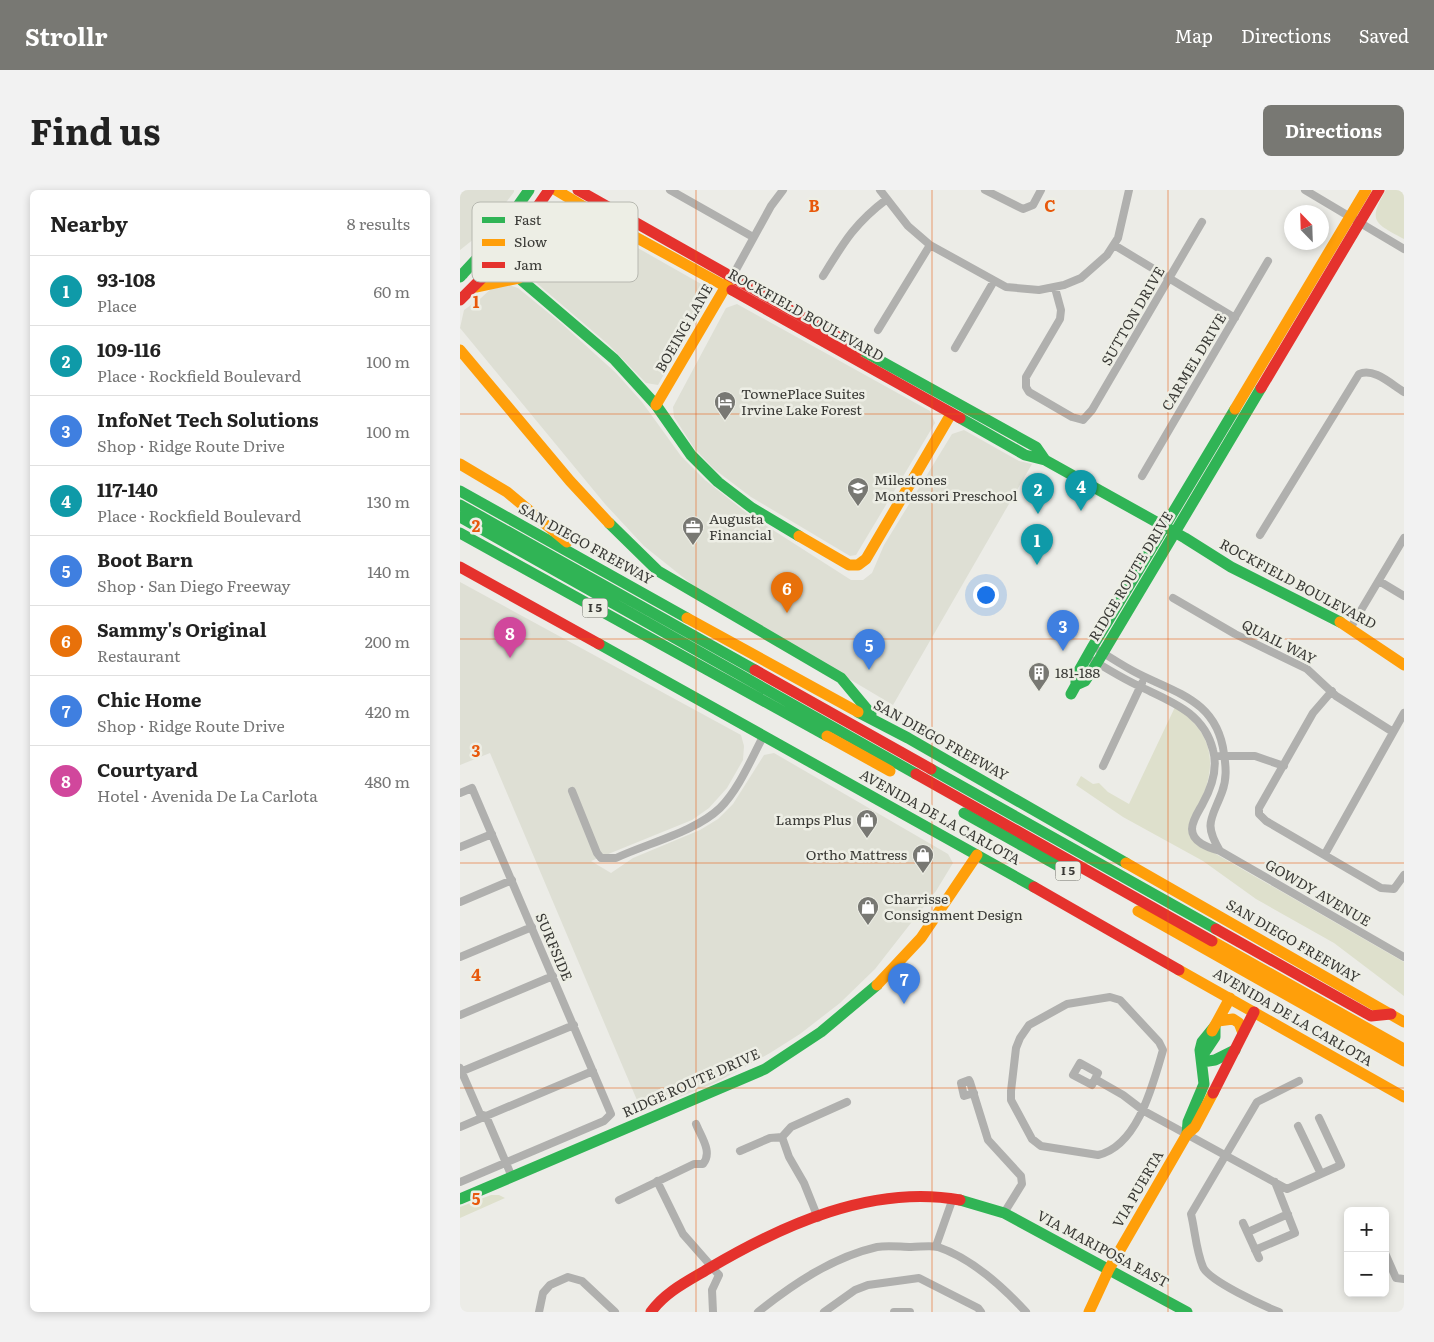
<!DOCTYPE html>
<meta charset="utf-8">
<style>
body{margin:0;font-family:Literata,serif;background:#f2f2f2;color:#222}
.controls{position:absolute;right:15px;bottom:15px;display:grid;overflow:hidden;border-radius:8px;box-shadow:0 2px 8px #0003}
.controls button{width:45px;height:45px;display:grid;place-items:center;padding:0;border:0;border-bottom:1px solid #e0e0e0;background:#fff;color:#222;font:25px sans-serif}
.compass{position:absolute;left:824px;top:15px;width:45px;height:45px;border-radius:50%;background:#fff;box-shadow:0 2px 8px #0003;rotate:337deg}
.you{position:absolute;left:525px;top:404px;width:18px;height:18px;margin:-12px;border:4px solid #fff;border-radius:50%;background:#1a73e8;box-shadow:0 0 0 8px #1a73e833}
.badge{display:grid;place-items:center;width:32px;height:32px;border-radius:50%;background:#787873;color:#fff;font-size:16px;font-weight:700}
.pin{position:absolute;translate:-50% -41px;filter:drop-shadow(0 1px 2px #0008)}
.pin::after{content:'';position:absolute;top:26px;width:18px;height:15px;background:inherit;clip-path:polygon(0 0,100% 0,50% 100%)}
.list{margin:0;padding:0;list-style:none}
h2{display:flex;justify-content:space-between;align-items:center;height:65px;margin:0;padding:0 20px;font-size:21px}
h2 small{font-size:16px;font-weight:400;color:#767676}
.list li{display:grid;grid-template-columns:32px 1fr auto;gap:15px;align-items:center;box-sizing:border-box;height:70px;padding:0 20px;border-top:1px solid #e0e0e0}
.list b{display:block;font-size:19px;white-space:nowrap}
.list p{margin:0;font-size:16px;white-space:nowrap;color:#767676}
.list em{font-size:16px;font-style:normal;color:#767676}
.map{position:relative;flex:none;width:944px;height:1122px;overflow:hidden;border-radius:8px}
header{display:flex;align-items:center;gap:30px;box-sizing:border-box;height:70px;padding:0 25px;background:#787873;color:#fff}
header strong{font-size:24px}
nav{display:flex;gap:28px;margin-inline-start:auto;font-size:18px}
.intro{display:flex;align-items:center;justify-content:space-between;box-sizing:border-box;height:120px;padding:0 30px}
h1{margin:0;font-size:35px}
.button{padding:12px 22px;border-radius:8px;background:#787873;color:#fff;font-size:18px;font-weight:700}
main{display:flex;gap:30px;padding:0 30px}
aside{flex:1;background:#fff;border-radius:8px;box-shadow:0 2px 8px #0003}
.map>svg:first-child{display:block}
</style>
<header>
<strong>Strollr</strong>
<nav><a>Map</a><a>Directions</a><a>Saved</a></nav>
</header>
<div class="intro"><h1>Find us</h1><a class="button">Directions</a></div>
<main>
<aside>
<h2>Nearby<small>8 results</small></h2>
<ul class="list">
<li><span class="badge" style="background:#0f9aa8">1</span><div><b>93-108</b><p>Place</p></div><em>60 m</em></li>
<li><span class="badge" style="background:#0f9aa8">2</span><div><b>109-116</b><p>Place · Rockfield Boulevard</p></div><em>100 m</em></li>
<li><span class="badge" style="background:#3f7fe0">3</span><div><b>InfoNet Tech Solutions</b><p>Shop · Ridge Route Drive</p></div><em>100 m</em></li>
<li><span class="badge" style="background:#0f9aa8">4</span><div><b>117-140</b><p>Place · Rockfield Boulevard</p></div><em>130 m</em></li>
<li><span class="badge" style="background:#3f7fe0">5</span><div><b>Boot Barn</b><p>Shop · San Diego Freeway</p></div><em>140 m</em></li>
<li><span class="badge" style="background:#e8710a">6</span><div><b>Sammy's Original</b><p>Restaurant</p></div><em>200 m</em></li>
<li><span class="badge" style="background:#3f7fe0">7</span><div><b>Chic Home</b><p>Shop · Ridge Route Drive</p></div><em>420 m</em></li>
<li><span class="badge" style="background:#d1479c">8</span><div><b>Courtyard</b><p>Hotel · Avenida De La Carlota</p></div><em>480 m</em></li>
</ul>
</aside>
<div class="map">
<svg width="944" height="1122" viewBox="0 0 944 1122">
<rect width="100%" height="100%" fill="#ecece7"/>
<path fill="#dedfd4" d="M0,0H54V2L24,41L0,60Z
M102,15L243,95L247,107L198,195L186,193L149,155L73,90L65,77L55,75L48,79L46,77L91,18Z
M49,95L58,98L102,134L156,183L182,212L221,266L245,290L288,324L391,390H403L412,383L424,355L492,244L504,240L559,271L572,274L433,515L239,400L184,356L145,314L0,138L4,120L21,108L33,97Z
M277,114L470,221L475,233L396,365L390,366L291,307L254,279L234,258L214,227L213,217L266,118Z
M0,392L281,545L284,556L283,570L267,598L249,618L232,630L131,671L151,683L173,668L240,640L258,629L273,614L304,565L314,563L488,664L493,673L476,701L415,779L380,813L340,844L310,863L257,892L182,922L30,563L0,575Z"/>
<path fill="#dee0cc" d="M926,0H944V49C915,33 907,32 926,0Z
M715,517C755,544 758,576 738,617C734,624 727,634 729,642C730,645 733,649 735,652L944,772V806L874,753L796,709L743,671L663,627L616,595L621,586L633,594L639,593L648,602L669,614Z
M31,1005H39L45,1008L0,1028V1017Z"/>
<g fill="none" stroke-linecap="round" stroke-linejoin="round">
<path stroke="#b0b0ae" stroke-width="8" d="M210,0L293,47
M420,0L448,36L470,55L546,97L579,100L604,95L621,88L647,65L658,48L669,0
M525,0L563,19L573,15L581,0
M845,0L944,59
M654,55L775,128
M363,86C384,52 395,33 427,9
M272,87L311,16L323,0
M595,98L601,120L600,129L566,187V197L569,202L612,227L623,230L632,220L742,32
M418,140L470,55
M495,158L534,91
M682,286L808,71
M800,345L899,184C914,177 932,195 944,202
M919,391L944,406
M713,408L775,444L847,479L876,506L933,542
M891,437L944,348
M640,461C651,468 662,475 673,481C714,503 757,509 764,564C766,577 767,589 762,602C752,629 743,633 760,661
M634,471C649,480 665,490 681,497C712,512 744,523 753,560C758,578 751,599 742,615C738,622 732,631 732,639C732,653 750,658 760,661L944,767
M872,501L853,523L799,618V624L806,631L921,698L934,699L944,685
M760,566H795L824,576
M643,576L682,493
M112,601L137,663L141,668H156C188,653 235,642 260,618C279,599 291,569 304,545
M0,603L12,598L151,924L144,931L0,992
M0,657L32,644
M865,664L944,523
M0,712L52,690
M0,767L72,737
M650,807L660,810L699,852L703,860C693,894 678,956 638,965L581,956L572,949L551,910V901L556,858L560,848L569,835L607,814Z
M0,825L93,786
M0,878L20,924L26,926L52,987
M0,882L114,835
M635,889L638,883L620,873L613,885L632,895L635,889L663,905L684,921L827,999L881,975L859,928
M514,903L504,906L501,893L509,890L510,892L528,950L561,986L562,994L544,1023
M838,936L861,984
M0,937L133,881
M322,947L329,967L344,993L358,1028
M280,961L310,948L322,947L331,937L387,912
M197,991L223,1044L259,1085L252,1100L253,1122
M159,1010L234,974H243C253,962 241,947 236,934
M783,1033L799,1068
M788,1042L828,1024
M476,1056L493,1008
M795,1060L835,1043L815,992
M925,1063L936,1088L944,1089
M79,1122L83,1103L90,1095L108,1087L122,1091L155,1122
M298,1122C333,1094 373,1067 417,1057C428,1055 441,1057 451,1057C460,1057 470,1055 478,1057C511,1068 543,1097 566,1122
M364,1122L395,1100L408,1095L459,1088L518,1118L521,1122
M434,1122H450
M819,1122C804,1116 749,1091 743,1077C736,1061 735,1040 731,1024L797,912L839,891"/>
<path stroke="#30b455" stroke-width="11" d="M0,85L3,84
M0,87L33,51L69,0
M59,88L154,169L196,215L231,265L258,292L292,318L339,346
M401,160L576,257L585,270
M500,228L565,265L585,270L725,348L771,377L880,432
M0,301L227,428
M0,315L295,480
M0,327L456,584
M149,333L198,381L381,488L411,524
M0,343L367,546
M139,454L574,697
M616,495L625,491L637,473L801,198
M611,504L616,495V486L633,456L775,219
M398,522L448,548L666,673
M471,579L756,739
M504,623L602,678
M741,868L755,847V836
M742,872L755,870L775,860
M727,944L728,932L744,894L740,860L742,852L755,836
M0,1009L305,879L361,842L417,795
M500,1010L544,1023L727,1122"/>
<path stroke="#ff9f0a" stroke-width="11" d="M96,0L159,38L272,100
M16,97L59,88
M0,160L110,291L149,333
M196,215L269,91
M775,219L906,0
M0,274L47,302L107,352
M339,346L389,375H398L406,369L491,224
M227,428L398,522
M880,432L944,475
M367,546L430,581
M666,673L944,832
M678,721L944,871
M752,751L944,859
M719,780L944,907
M417,795L461,748L517,665
M758,831L773,829L779,833L783,843
M752,841L770,808
M629,1122L649,1079L727,944L735,937L753,903"/>
<path stroke="#e5322d" stroke-width="11" d="M118,0L401,160
M272,100L500,228
M0,110L41,69L89,0
M801,198L919,0
M0,377L139,454
M295,480L471,579
M456,584L752,751
M574,697L719,780
M756,739L911,826L931,824
M753,903L794,822
M191,1122C205,1102 228,1091 248,1079C322,1035 413,994 500,1010"/>
</g>
<path fill="none" stroke="#e8590c" stroke-width="1" stroke-opacity="0.55" d="M236,0V1122M472,0V1122M708,0V1122M0,224H944M0,449H944M0,673H944M0,898H944"/>
<defs>
<g id="hotel-pin" transform="scale(1.125)"><path d="M0 17L-7.5 6A9.5 9.5 0 1 1 7.5 6Z" fill="#787873" stroke="#edeee5"/><path d="M-6-4.5h1.5V1H6V5H4.5V3h-9V5H-6ZM-4 0a1.8 1.8 0 1 1 3.6 0ZM.5 0V-2.5h3Q6-2.5 6 0Z" fill="#fff"/></g>
<g id="school-pin" transform="scale(1.125)"><path d="M0 17L-7.5 6A9.5 9.5 0 1 1 7.5 6Z" fill="#787873" stroke="#edeee5"/><path d="M0-5L7-2L0 1L-7-2ZM-4 1L0 2.5L4 1V4Q0 6-4 4Z" fill="#fff"/></g>
<g id="office-pin" transform="scale(1.125)"><path d="M0 17L-7.5 6A9.5 9.5 0 1 1 7.5 6Z" fill="#787873" stroke="#edeee5"/><path d="M-6-3h4V-5.5h4V-3h4V5H-6ZM-1-4.5V-3h2v-1.5ZM-6 0V1H6V0Z" fill="#fff"/></g>
<g id="building-pin" transform="scale(1.125)"><path d="M0 17L-7.5 6A9.5 9.5 0 1 1 7.5 6Z" fill="#787873" stroke="#edeee5"/><path d="M-4-6H4V6H1V3H-1V6H-4ZM-2.5-4.3h1.7v1.8h-1.7ZM.8-4.3h1.7v1.8H.8ZM-2.5-1h1.7V.8h-1.7ZM.8-1h1.7V.8H.8Z" fill="#fff"/></g>
<g id="shop-pin" transform="scale(1.125)"><path d="M0 17L-7.5 6A9.5 9.5 0 1 1 7.5 6Z" fill="#787873" stroke="#edeee5"/><path d="M-5-2.5h2.3a2.7 3.5 0 0 1 5.4 0H5L5.5 6h-11ZM-1.5-2.5h3a1.5 2.3 0 0 0-3 0Z" fill="#fff"/></g>
</defs>
<g fill-rule="evenodd">
<use href="#hotel-pin" x="265" y="212"/>
<use href="#school-pin" x="398" y="298"/>
<use href="#office-pin" x="233" y="337"/>
<use href="#building-pin" x="579" y="483"/>
<use href="#shop-pin" x="407" y="630"/>
<use href="#shop-pin" x="463" y="665"/>
<use href="#shop-pin" x="408" y="717"/>
</g>
<g text-anchor="middle" stroke-width="5" stroke-linejoin="round" paint-order="stroke">
<g fill="#edeee5" stroke="#6f6f6a" stroke-width="1">
<rect x="122.5" y="408.5" width="25" height="19" rx="4"/>
<rect x="595.5" y="671.5" width="25" height="19" rx="4"/>
</g>
<g font-size="12" font-weight="bold" fill="#393935">
<text x="135" y="422">I 5</text>
<text x="608" y="685">I 5</text>
</g>
<g font-size="14" fill="#393935" stroke="#edeee5">
<text transform="translate(346 125) rotate(29)" y="5">ROCKFIELD BOULEVARD</text>
<text transform="translate(673 126) rotate(-60)" y="5">SUTTON DRIVE</text>
<text transform="translate(224 138) rotate(-60)" y="5">BOEING LANE</text>
<text transform="translate(734 172) rotate(-59)" y="5">CARMEL DRIVE</text>
<text transform="translate(126 354) rotate(29)" y="5">SAN DIEGO FREEWAY</text>
<text transform="translate(671 386) rotate(-59)" y="5">RIDGE ROUTE DRIVE</text>
<text transform="translate(838 394) rotate(28)" y="5">ROCKFIELD BOULEVARD</text>
<text transform="translate(819 452) rotate(27)" y="5">QUAIL WAY</text>
<text transform="translate(481 550) rotate(29)" y="5">SAN DIEGO FREEWAY</text>
<text transform="translate(480 627) rotate(29)" y="5">AVENIDA DE LA CARLOTA</text>
<text transform="translate(858 703) rotate(30)" y="5">GOWDY AVENUE</text>
<text transform="translate(833 751) rotate(30)" y="5">SAN DIEGO FREEWAY</text>
<text transform="translate(94 757) rotate(67)" y="5">SURFSIDE</text>
<text transform="translate(833 827) rotate(30)" y="5">AVENIDA DE LA CARLOTA</text>
<text transform="translate(231 893) rotate(-24)" y="5">RIDGE ROUTE DRIVE</text>
<text transform="translate(678 999) rotate(-60)" y="5">VIA PUERTA</text>
<text transform="translate(643 1059) rotate(28)" y="5">VIA MARIPOSA EAST</text>
</g>
<g font-size="14" fill="#393935" stroke="#edeee5" text-anchor="start">
<text x="281" y="209">TownePlace Suites<tspan x="281" dy="16">Irvine Lake Forest</tspan></text>
<text x="414" y="295">Milestones<tspan x="414" dy="16">Montessori Preschool</tspan></text>
<text x="249" y="334">Augusta<tspan x="249" dy="16">Financial</tspan></text>
<text x="595" y="488">181-188</text>
<text x="391" y="635" text-anchor="end">Lamps Plus</text>
<text x="447" y="670" text-anchor="end">Ortho Mattress</text>
<text x="424" y="714">Charrisse<tspan x="424" dy="16">Consignment Design</tspan></text>
</g>
</g>
<rect x="12" y="12" width="166" height="80" rx="8" fill="#edeee5" stroke="#b7b8b0" stroke-width="1"/>
<rect x="22" y="27" width="23" height="6" fill="#30b455"/>
<rect x="22" y="49" width="23" height="7" fill="#ff9f0a"/>
<rect x="22" y="72" width="23" height="6" fill="#e5322d"/>
<g font-size="14" fill="#393935">
<text x="54" y="35">Fast</text>
<text x="54" y="57">Slow</text>
<text x="54" y="80">Jam</text>
</g>
<g font-size="16" text-anchor="middle" font-weight="bold" fill="#e8590c" stroke="#edeee5" stroke-width="5" stroke-linejoin="round" paint-order="stroke">
<text x="354" y="22">B</text>
<text x="590" y="22">C</text>
<text x="16" y="118">1</text>
<text x="16" y="342">2</text>
<text x="16" y="567">3</text>
<text x="16" y="791">4</text>
<text x="16" y="1015">5</text>
</g>
</svg>
<div class="controls">
<button>+</button>
<button>−</button>
</div>
<svg class="compass" viewBox="-18 -18 36 36"><path d="M0-13l5 13h-10z" fill="#e53935"/><path d="M0 13l5-13h-10z" fill="#767676"/></svg>
<div class="you"></div>
<div class="pin badge" style="left:577px;top:375px;background:#0f9aa8">1</div>
<div class="pin badge" style="left:578px;top:324px;background:#0f9aa8">2</div>
<div class="pin badge" style="left:603px;top:461px;background:#3f7fe0">3</div>
<div class="pin badge" style="left:621px;top:321px;background:#0f9aa8">4</div>
<div class="pin badge" style="left:409px;top:480px;background:#3f7fe0">5</div>
<div class="pin badge" style="left:327px;top:423px;background:#e8710a">6</div>
<div class="pin badge" style="left:444px;top:814px;background:#3f7fe0">7</div>
<div class="pin badge" style="left:50px;top:468px;background:#d1479c">8</div>
</div>
</main>
